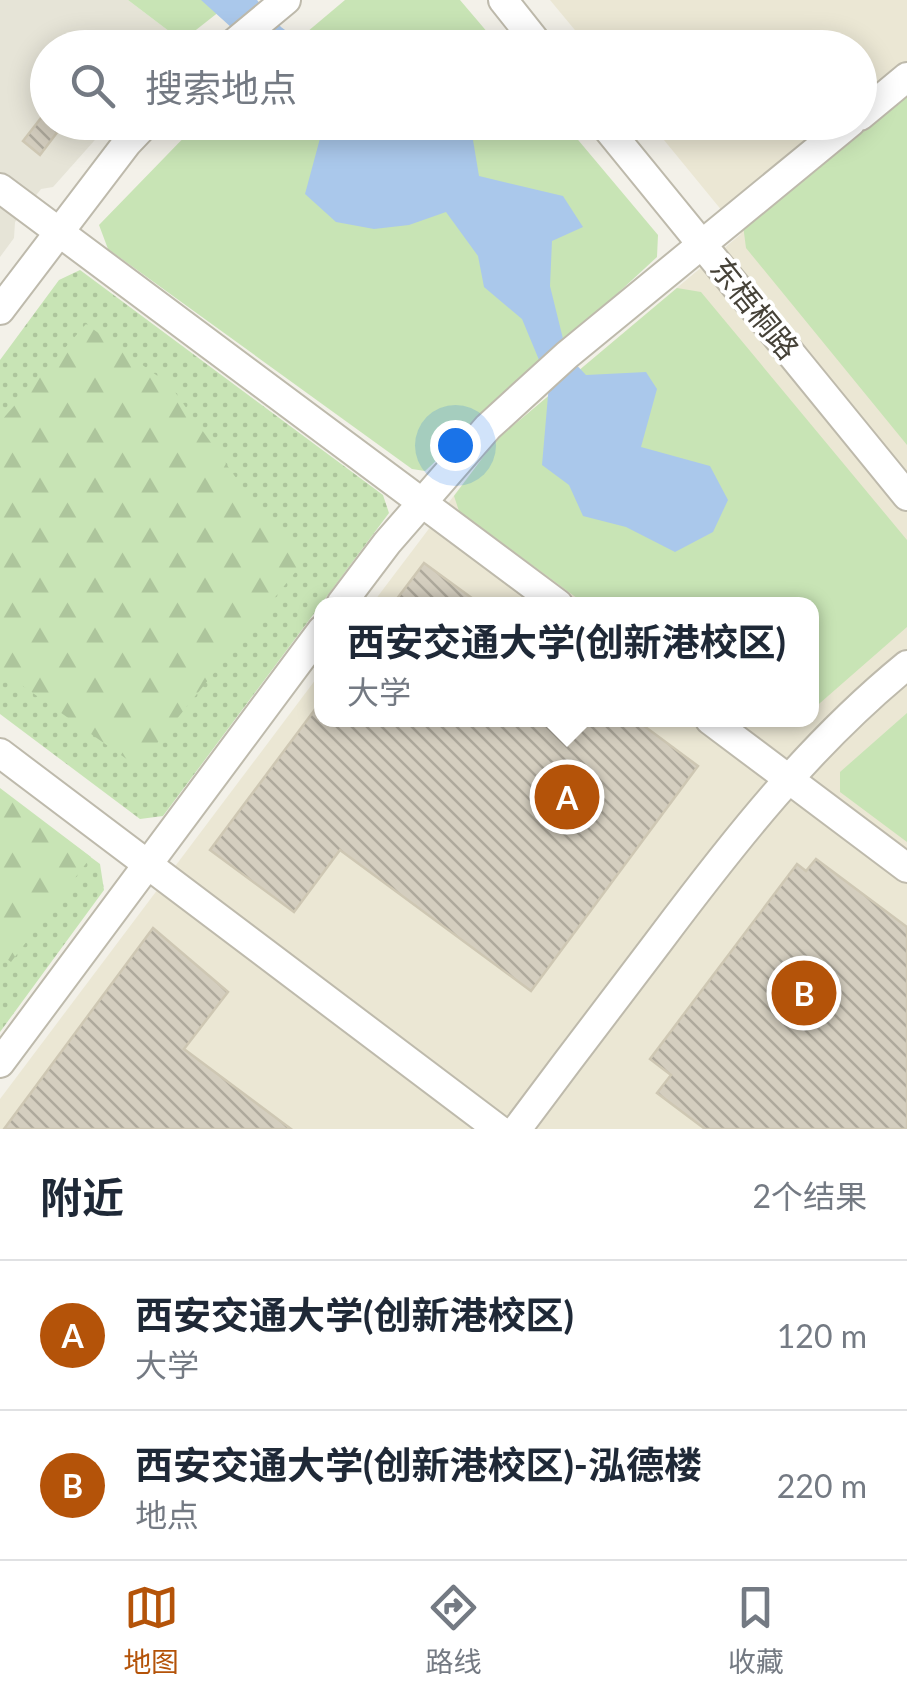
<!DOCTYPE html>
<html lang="zh">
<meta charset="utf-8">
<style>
body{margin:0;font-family:Lato,"Noto Sans SC",sans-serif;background:#f2f2f3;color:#1f2937}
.you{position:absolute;left:455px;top:445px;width:35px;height:35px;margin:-25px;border:8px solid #fff;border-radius:50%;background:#1a73e8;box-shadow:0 0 0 15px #1a73e833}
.badge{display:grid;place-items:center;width:65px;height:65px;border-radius:50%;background:#b45309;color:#fff;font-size:32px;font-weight:700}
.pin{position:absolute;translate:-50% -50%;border:5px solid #fff;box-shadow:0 2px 10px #0006}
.popup{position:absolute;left:314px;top:597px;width:505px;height:130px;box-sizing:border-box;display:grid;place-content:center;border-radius:20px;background:#fff;filter:drop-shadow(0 2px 8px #0005);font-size:32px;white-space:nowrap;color:#747a83}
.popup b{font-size:38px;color:#1f2937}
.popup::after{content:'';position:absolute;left:50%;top:100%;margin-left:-20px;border:20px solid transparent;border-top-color:#fff}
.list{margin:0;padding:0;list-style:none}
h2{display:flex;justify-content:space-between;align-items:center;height:130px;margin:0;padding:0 40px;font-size:42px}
h2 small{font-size:32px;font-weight:400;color:#747a83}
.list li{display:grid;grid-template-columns:65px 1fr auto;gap:30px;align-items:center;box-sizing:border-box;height:150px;padding:0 40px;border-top:2px solid #e0e1e3}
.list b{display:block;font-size:38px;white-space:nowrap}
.list p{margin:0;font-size:32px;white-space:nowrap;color:#747a83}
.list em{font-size:32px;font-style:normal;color:#747a83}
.icon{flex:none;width:55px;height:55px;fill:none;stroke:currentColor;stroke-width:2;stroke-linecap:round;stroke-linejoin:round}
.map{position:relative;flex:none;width:907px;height:1129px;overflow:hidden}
.search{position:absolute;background:#fff;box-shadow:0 5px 25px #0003;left:30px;right:30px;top:30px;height:110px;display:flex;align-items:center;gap:25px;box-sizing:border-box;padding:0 35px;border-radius:55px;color:#747a83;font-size:38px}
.sheet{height:430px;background:#fff}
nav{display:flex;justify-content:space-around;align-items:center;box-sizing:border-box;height:140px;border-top:2px solid #e0e1e3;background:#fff;font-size:28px;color:#747a83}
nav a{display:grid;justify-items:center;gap:5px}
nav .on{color:#b45309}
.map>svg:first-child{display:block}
</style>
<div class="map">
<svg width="907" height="1129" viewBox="0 0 907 1129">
<defs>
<pattern id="grass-dots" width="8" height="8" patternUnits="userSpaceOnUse" patternTransform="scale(2.5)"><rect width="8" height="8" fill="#c8e4b5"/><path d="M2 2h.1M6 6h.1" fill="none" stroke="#adc59c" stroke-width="1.8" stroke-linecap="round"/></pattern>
<pattern id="forest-firs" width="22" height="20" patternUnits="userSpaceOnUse" patternTransform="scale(2.5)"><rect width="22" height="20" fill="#c8e4b5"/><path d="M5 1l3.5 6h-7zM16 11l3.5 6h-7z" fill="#adc59c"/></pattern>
<pattern id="building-back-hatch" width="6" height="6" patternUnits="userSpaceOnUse" patternTransform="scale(2.5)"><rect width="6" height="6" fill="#d4cebf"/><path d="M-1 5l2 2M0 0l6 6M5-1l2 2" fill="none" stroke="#aea99c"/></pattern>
</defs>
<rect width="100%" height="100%" fill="#f3f1e9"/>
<path fill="#e6e4d7" d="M0,0H128L182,41L176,47L48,48V122L110,123L53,187L41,189L15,222L14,238L0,257Z"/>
<path fill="#ebe7d4" d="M550,0H907V1129H0V1099L322,671V720H812V604H372L496,440L741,234L650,123L860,122V48L589,47Z"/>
<path fill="url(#grass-dots)" d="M80,270L383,495L389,513L163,816L140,819L0,714V360L59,280Z
M0,790L100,864L104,890L0,1032Z"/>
<path fill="url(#forest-firs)" d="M86,324L170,385L271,527L310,554L138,767L0,670V422Z
M0,788L91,857L11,962L0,954Z"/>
<path fill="#c8e4b5" d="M128,0H234L182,41Z
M345,0H460L500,47L288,48Z
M907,92V445L746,248L743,225Z
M563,122L658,235L657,257L425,471L412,469L108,249L99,225L198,123Z
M677,288L701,292L907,540V627L812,710V604H585L459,511L454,496L496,440Z
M907,713V842L840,792V772Z"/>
<path fill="#aac8eb" d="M201,0H257L281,27L308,47H253Z
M470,122L479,176L563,196L583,227L552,241L550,286L567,355L586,375L646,372L657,389L641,447L710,466L728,500L713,532L675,552L626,527L583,516L569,485L542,465L549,384L522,319L484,287L478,256L446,212L409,225L374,229L336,222L305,194L322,131L317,123Z"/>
<path fill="url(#building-back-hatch)" stroke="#cec7b3" stroke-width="2.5" d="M48,109V122H65L40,155L23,141Z
M424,563L480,604H393Z
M322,700V720H636L698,766L531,991L340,850L294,912L210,850Z
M816,859L907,927V1129H705L657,1093L671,1075L650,1059L797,864L806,871Z
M153,928L228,992L184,1049L291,1129H4Z"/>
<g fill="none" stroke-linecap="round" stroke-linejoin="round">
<g stroke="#bebaac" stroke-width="32">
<path id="minor" d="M503,0L541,48
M228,48L286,0
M860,116L907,77
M602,122L907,496
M0,188L558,604
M0,310L127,143L147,122
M341,604L387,543L488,427L567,355L851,122
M710,720L907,868
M0,753L498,1129
M0,1063L322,630
M517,1129C564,1066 611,1004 659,941C734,841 809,745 907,665"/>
</g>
<use href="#minor" stroke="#fff" stroke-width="28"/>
</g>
<g text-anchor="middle" stroke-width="8" stroke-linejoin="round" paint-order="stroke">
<g font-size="30" fill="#464238" stroke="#fff">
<text transform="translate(754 309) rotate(51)" y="10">东梧桐路</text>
</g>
</g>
</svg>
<div class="you"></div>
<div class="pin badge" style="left:567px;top:797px">A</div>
<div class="popup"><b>西安交通大学(创新港校区)</b>大学</div>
<div class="pin badge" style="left:804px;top:993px">B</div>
<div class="search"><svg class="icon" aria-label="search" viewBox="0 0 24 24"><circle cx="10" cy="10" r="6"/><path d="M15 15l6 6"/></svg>搜索地点</div>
</div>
<section class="sheet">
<h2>附近<small>2个结果</small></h2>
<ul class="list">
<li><span class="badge">A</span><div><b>西安交通大学(创新港校区)</b><p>大学</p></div><em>120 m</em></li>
<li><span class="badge">B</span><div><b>西安交通大学(创新港校区)-泓德楼</b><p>地点</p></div><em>220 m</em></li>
</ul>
</section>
<nav>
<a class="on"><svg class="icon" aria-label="map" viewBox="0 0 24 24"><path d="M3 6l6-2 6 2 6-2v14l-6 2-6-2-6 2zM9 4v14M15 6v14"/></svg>地图</a>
<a><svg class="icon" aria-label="directions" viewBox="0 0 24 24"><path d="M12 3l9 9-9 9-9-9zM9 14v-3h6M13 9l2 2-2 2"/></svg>路线</a>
<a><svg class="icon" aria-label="saved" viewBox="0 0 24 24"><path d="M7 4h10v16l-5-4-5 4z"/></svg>收藏</a>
</nav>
